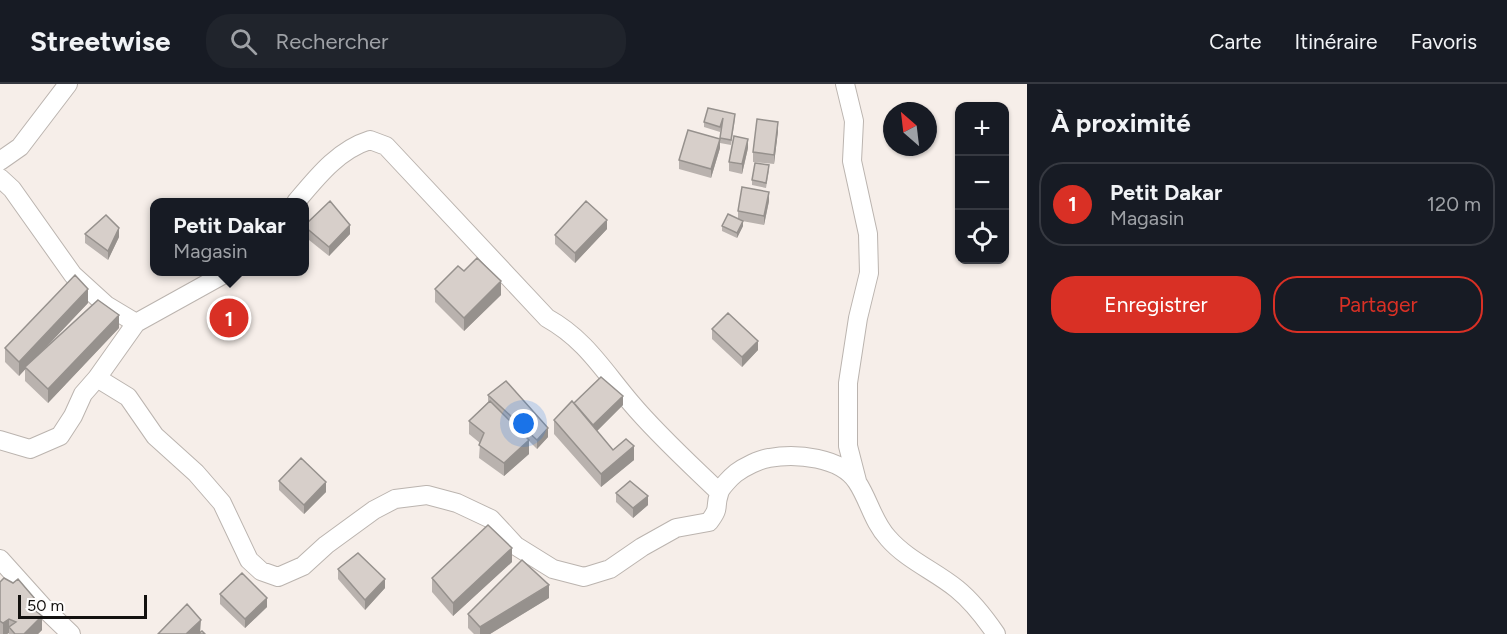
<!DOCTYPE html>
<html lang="fr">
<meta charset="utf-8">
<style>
body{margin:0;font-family:Figtree,sans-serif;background:#20242c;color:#f1f3f6}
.controls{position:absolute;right:18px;top:18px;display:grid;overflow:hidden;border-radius:12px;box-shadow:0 2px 4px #0004}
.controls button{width:54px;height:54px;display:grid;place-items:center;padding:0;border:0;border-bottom:2px solid #363941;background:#171b24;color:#f1f3f6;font:30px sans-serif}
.compass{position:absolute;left:883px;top:18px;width:54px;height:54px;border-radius:50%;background:#171b24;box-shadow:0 2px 4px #0004;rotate:332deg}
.scale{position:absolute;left:18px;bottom:15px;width:129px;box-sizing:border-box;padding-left:6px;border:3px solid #13110f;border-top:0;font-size:16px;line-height:21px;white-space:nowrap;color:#13110f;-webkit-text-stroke:4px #fffdfc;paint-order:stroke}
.you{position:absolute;left:524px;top:340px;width:21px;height:21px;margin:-15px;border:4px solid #fff;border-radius:50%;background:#1a73e8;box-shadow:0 0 0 9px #1a73e833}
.badge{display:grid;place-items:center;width:39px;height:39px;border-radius:50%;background:#d93025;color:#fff;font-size:20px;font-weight:700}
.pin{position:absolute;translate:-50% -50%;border:3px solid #fff;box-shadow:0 2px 6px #0006}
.popup{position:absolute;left:150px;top:114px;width:159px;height:78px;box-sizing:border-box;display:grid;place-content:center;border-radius:12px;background:#171b24;filter:drop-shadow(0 2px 4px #0005);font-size:20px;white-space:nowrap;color:#9ea1a6}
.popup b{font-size:22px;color:#f1f3f6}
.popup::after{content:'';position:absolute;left:50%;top:100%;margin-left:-12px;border:12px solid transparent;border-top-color:#171b24}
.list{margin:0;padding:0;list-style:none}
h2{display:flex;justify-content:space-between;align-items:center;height:78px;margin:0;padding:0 24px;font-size:26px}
h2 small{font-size:20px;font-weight:400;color:#9ea1a6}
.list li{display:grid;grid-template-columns:39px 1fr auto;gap:18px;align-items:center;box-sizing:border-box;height:84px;margin:0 12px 12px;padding:0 12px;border:2px solid #363941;border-radius:24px}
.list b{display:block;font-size:22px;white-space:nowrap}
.list p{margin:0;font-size:20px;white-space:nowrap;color:#9ea1a6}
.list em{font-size:20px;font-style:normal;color:#9ea1a6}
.actions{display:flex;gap:12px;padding:18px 24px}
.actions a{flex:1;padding:14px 0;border:2px solid #d93025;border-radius:24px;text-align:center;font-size:21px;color:#d93025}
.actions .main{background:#d93025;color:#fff}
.icon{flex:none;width:33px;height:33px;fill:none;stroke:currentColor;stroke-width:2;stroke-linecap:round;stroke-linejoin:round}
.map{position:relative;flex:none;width:1027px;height:550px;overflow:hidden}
header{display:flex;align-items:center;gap:36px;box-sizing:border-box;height:84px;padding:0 30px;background:#171b24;border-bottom:2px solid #363941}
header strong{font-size:28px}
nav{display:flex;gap:33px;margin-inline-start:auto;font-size:21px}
.search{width:420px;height:54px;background:#20242c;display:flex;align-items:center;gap:15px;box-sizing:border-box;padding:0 21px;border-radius:24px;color:#9ea1a6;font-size:22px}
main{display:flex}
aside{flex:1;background:#171b24}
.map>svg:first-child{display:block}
</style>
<header>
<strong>Streetwise</strong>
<div class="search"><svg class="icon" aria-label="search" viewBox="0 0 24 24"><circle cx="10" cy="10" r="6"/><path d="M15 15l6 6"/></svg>Rechercher</div>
<nav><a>Carte</a><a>Itinéraire</a><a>Favoris</a></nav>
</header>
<main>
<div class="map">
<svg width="1027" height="550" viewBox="0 0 1027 550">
<rect width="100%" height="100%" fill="#f6eee9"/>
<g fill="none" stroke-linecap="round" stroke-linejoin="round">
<g stroke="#bbb4af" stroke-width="20">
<path id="minor" d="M845,0L854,37L852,77L868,150L869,189L858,234L848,299V362L857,397
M0,77L20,63L68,0
M0,94L12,105L73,191L106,221L136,239L228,188
M296,118C317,93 338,66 370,56L386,62L547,234C585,255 603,286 631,319C657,350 689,379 719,408
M97,294L136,239
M0,356L30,365L60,352L73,332L83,310L97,294L128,313L155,352L196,389L222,419L249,476L261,487L278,493L303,482L326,461L374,426L395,415L427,411L457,419L491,435L516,462L553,485L584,493L610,485L642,463L676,444L709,438C721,422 714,425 719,410C720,404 731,393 736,389C744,383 760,375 769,374C796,369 841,373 857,398C869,416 873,438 888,454C907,476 935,487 957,505C973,518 985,534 996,550
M0,475L45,525L71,550"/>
</g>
<use href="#minor" stroke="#fff" stroke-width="18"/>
</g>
<path fill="#b9b2ae" d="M735,35L731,61L720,59V64L711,94L679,85V76L720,55L722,42L720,48L704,43V38Z
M778,47L774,80L753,78V68Z
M748,64L742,90L729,87V78Z
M769,86L766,104L752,101V96Z
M769,117L764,141L742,137L743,142L737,154L722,147V142L738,135V127Z
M304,142L350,150L329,172L304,152Z
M607,145L575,179L555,160V151Z
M85,150L119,153L108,176L85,159Z
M464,187L501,211L464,247L435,218V205Z
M88,219L36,273L119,244L48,319L25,297V285L19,292L5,278V264Z
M712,245L758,266L742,283L712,255Z
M488,311L548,353L537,365L529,357V370L504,392L479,374L480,359L469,350V337L488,318Z
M574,319L623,321L597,347L613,366L634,376L601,403L554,350V336Z
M279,397L326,408L304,430L279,406Z
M616,409L648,421L633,434L616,418Z
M512,478L453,532L432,508V494Z
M338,485L385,504L365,526L338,495Z
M0,498L36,528L42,546L38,550H9V549L7,550H0Z
M220,510L267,523L245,544L220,520Z
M549,514L490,550H474L468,544V530Z"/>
<path fill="#96918d" d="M778,38V47L774,80V71Z
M720,55V64L711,94V85Z
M748,55V64L742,90V80Z
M769,108V117L764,141V132Z
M607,136V145L575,179V169Z
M743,137V142L737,154V149Z
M350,141V150L329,172V163Z
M119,144V153L108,176V167Z
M501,197V211L464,247V234Z
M88,205V219L19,292V278Z
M119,231V244L48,319V305Z
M758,257V266L742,283V273Z
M623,312V321L592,352V342Z
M548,344V353L537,365V356Z
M529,356V370L504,392V379Z
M634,362V376L601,403V390Z
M326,398V408L304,430V421Z
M648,412V421L633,434V424Z
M512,464V478L453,532V519Z
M385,495V504L365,526V516Z
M549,501V514L490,550H480V543Z
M267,514V523L245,544V535Z
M36,516V530L31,523Z
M42,532V546L38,550H24Z
M9,535V549L7,550H3V539Z
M201,536L200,550H186Z"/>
<path fill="#d7cfca" stroke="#96918d" stroke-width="1.5" d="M708,24L735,30L731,56L720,54L723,34L720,43L704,38Z
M757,35L778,38L774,71L753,68Z
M688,46L720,55L711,85L679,76Z
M734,52L748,55L742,80L729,78Z
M755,79L769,81L766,99L752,96Z
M742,103L769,108L764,132L738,127Z
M330,117L350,141L329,163L304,142Z
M586,117L607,136L575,169L555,151Z
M728,130L743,137L737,149L722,142Z
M106,131L119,144L108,167L85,150Z
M477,174L501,197L464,234L435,205L458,182L464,187Z
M75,191L88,205L19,278L5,264Z
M98,216L119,231L48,305L25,283Z
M728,229L758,257L742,273L712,245Z
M601,293L623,312L593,341L574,319Z
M506,297L548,344L537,356L488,311Z
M490,317L529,356L504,379L479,361L484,349L469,337Z
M572,317L613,366L626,355L634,362L601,390L554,336Z
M301,374L326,398L304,421L279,397Z
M630,397L648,412L633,424L616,409Z
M488,441L512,464L453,519L432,494Z
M358,469L385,495L365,516L338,485Z
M522,476L549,501L480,543L468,530Z
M242,489L267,514L245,535L220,510Z
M4,494L13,499L18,495L36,516L31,523L42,532L24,550H15L9,543L16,538L9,535L3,539L0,537V498Z
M187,520L201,536L186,550H158Z
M202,547L205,550H198Z"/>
</svg>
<div class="controls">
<button>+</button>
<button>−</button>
<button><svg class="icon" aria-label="locate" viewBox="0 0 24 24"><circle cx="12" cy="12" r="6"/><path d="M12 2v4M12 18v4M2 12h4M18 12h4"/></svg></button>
</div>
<svg class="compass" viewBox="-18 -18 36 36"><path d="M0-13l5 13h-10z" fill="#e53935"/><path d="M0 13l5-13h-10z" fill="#9ea1a6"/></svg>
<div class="scale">50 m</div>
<div class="you"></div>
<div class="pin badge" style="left:229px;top:234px">1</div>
<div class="popup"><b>Petit Dakar</b>Magasin</div>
</div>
<aside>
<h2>À proximité<small></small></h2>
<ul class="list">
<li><span class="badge">1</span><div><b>Petit Dakar</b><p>Magasin</p></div><em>120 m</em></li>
</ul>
<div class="actions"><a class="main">Enregistrer</a><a>Partager</a></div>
</aside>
</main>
